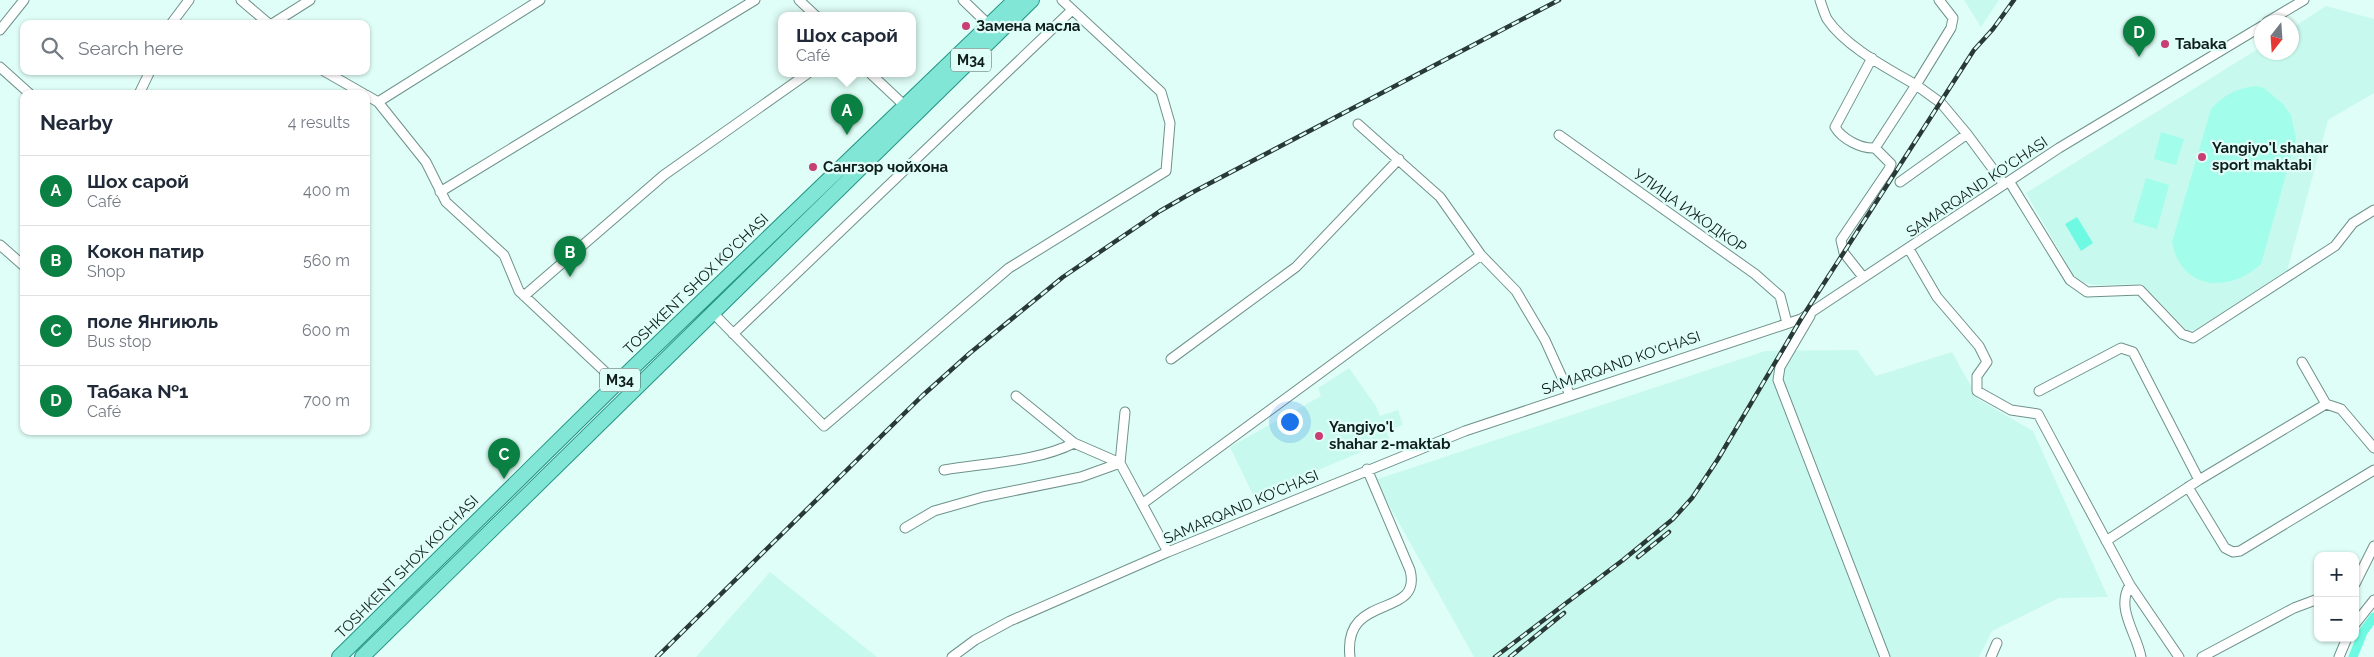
<!DOCTYPE html>
<meta charset="utf-8">
<style>
body{margin:0;font-family:Raleway,sans-serif;background:#f2f2f3;color:#1f2937}
.controls{position:absolute;right:15px;bottom:15px;display:grid;overflow:hidden;border-radius:10px;box-shadow:0 1px 4px #0004}
.controls button{width:45px;height:45px;display:grid;place-items:center;padding:0;border:0;border-bottom:1px solid #e0e1e3;background:#fff;color:#1f2937;font:25px sans-serif}
.compass{position:absolute;left:2254px;top:15px;width:45px;height:45px;border-radius:50%;background:#fff;box-shadow:0 1px 4px #0004;rotate:197deg}
.you{position:absolute;left:1289px;top:421px;width:18px;height:18px;margin:-12px;border:4px solid #fff;border-radius:50%;background:#1a73e8;box-shadow:0 0 0 8px #1a73e833}
.badge{display:grid;place-items:center;width:32px;height:32px;border-radius:50%;background:#0b8043;color:#fff;font-size:16px;font-weight:700}
.pin{position:absolute;translate:-50% -41px;filter:drop-shadow(0 1px 2px #0008)}
.pin::after{content:'';position:absolute;top:26px;width:18px;height:15px;background:inherit;clip-path:polygon(0 0,100% 0,50% 100%)}
.popup{position:absolute;left:778px;top:12px;width:138px;height:65px;box-sizing:border-box;display:grid;place-content:center;border-radius:10px;background:#fff;filter:drop-shadow(0 1px 4px #0005);font-size:16px;white-space:nowrap;color:#747a83}
.popup b{font-size:19px;color:#1f2937}
.popup::after{content:'';position:absolute;left:50%;top:100%;margin-left:-10px;border:10px solid transparent;border-top-color:#fff}
.list{margin:0;padding:0;list-style:none}
h2{display:flex;justify-content:space-between;align-items:center;height:65px;margin:0;padding:0 20px;font-size:21px}
h2 small{font-size:16px;font-weight:400;color:#747a83}
.list li{display:grid;grid-template-columns:32px 1fr auto;gap:15px;align-items:center;box-sizing:border-box;height:70px;padding:0 20px;border-top:1px solid #e0e1e3}
.list b{display:block;font-size:19px;white-space:nowrap}
.list p{margin:0;font-size:16px;white-space:nowrap;color:#747a83}
.list em{font-size:16px;font-style:normal;color:#747a83}
.icon{flex:none;width:28px;height:28px;fill:none;stroke:currentColor;stroke-width:2;stroke-linecap:round;stroke-linejoin:round}
.map{position:relative;flex:none;width:2374px;height:657px;overflow:hidden}
.search{position:absolute;background:#fff;box-shadow:0 1px 4px #0004;left:20px;top:20px;width:350px;height:55px;display:flex;align-items:center;gap:12px;box-sizing:border-box;padding:0 18px;border-radius:10px;color:#747a83;font-size:19px}
.panel{position:absolute;background:#fff;box-shadow:0 1px 4px #0004;left:20px;top:90px;width:350px;height:345px;border-radius:10px}
.map>svg:first-child{display:block}
</style>
<div class="map">
<svg width="2374" height="657" viewBox="0 0 2374 657">
<rect width="100%" height="100%" fill="#dffef7"/>
<path fill="#c8f9ee" d="M1964,0H1999L1981,27Z
M2326,6L2374,19V93L2328,120L2287,271L2195,330H2187L2142,284L2095,285L2084,283L2074,276L2026,193L2261,47L2262,52H2292V28Z
M1857,350L1876,376L1952,352L1978,399L2033,431L2108,597L2059,598L1992,631L1979,657H1474L1375,480L1765,351Z
M1349,368L1376,406L1380,416L1398,410L1403,425L1386,431L1390,440L1254,497L1230,447L1321,396L1318,388Z
M770,572L877,657H696Z"/>
<path fill="#a2fdeb" d="M2256,86L2264,88L2283,104L2291,115L2296,139L2261,264C2228,294 2181,290 2172,242L2211,109C2224,95 2237,88 2256,86Z
M2161,132L2184,139L2176,165L2154,159Z
M2146,178L2169,185L2157,229L2133,222Z"/>
<path fill="#6efae2" d="M2077,217L2093,243L2081,251L2065,224Z"/>
<g fill="none" stroke-linecap="round" stroke-linejoin="round">
<path stroke="#6efae2" stroke-width="9" d="M2353,657L2363,632L2374,617"/>
<g stroke="#6e928b" stroke-width="11">
<path id="street" d="M241,0L269,24
M799,0L816,16
M963,0L989,25
M1820,0C1822,6 1824,13 1827,19C1846,47 1887,68 1916,85L1951,28L1953,18L1939,0
M2267,22L2304,0
M171,24L189,0
M272,24L310,0
M0,30L24,0
M1872,58L1835,127C1842,139 1861,149 1875,148L1916,85L1941,103L1967,134L2004,184
M0,67L30,94
M324,71L364,94
M871,74L905,106
M139,94L150,71
M366,95L378,102L426,162L446,202L504,255L519,291L617,383
M378,102L540,0
M1358,124L1440,197L1481,255L1516,291L1545,340L1570,395
M1559,135L1755,274L1780,296L1787,323
M2009,181L2070,280L2087,292L2140,290L2182,334L2193,338L2335,246L2353,223L2374,210
M1900,182L1967,134
M440,192L755,0
M0,245L24,266
M1909,249L1937,297L1979,346L1987,362L1977,376V391L2011,410L2038,414L2130,585L2179,657
M1863,277L1844,253L1841,240L1889,169L1891,164L1875,148
M524,296L664,175L807,74
M713,313L824,426L1009,268L1166,171L1170,123L1161,92L1062,0
M1810,316L1780,367L1778,380L1885,657
M733,334L1072,10
M1171,359L1296,267L1399,159
M2302,362L2326,404L2341,409L2374,448
M2039,391L2121,348L2133,352L2199,480
M1016,396L1074,443L1120,463
M1125,412L1120,463L1168,552
M944,470C984,463 1037,462 1074,443
M2188,487L2225,548L2233,552L2240,551L2374,470
M1142,504L1481,255
M905,528L934,511L983,497L1081,477L1120,463
M2106,541L2199,480L2326,404
M2355,584L2374,546
M2130,585C2115,608 2137,634 2141,657
M2355,624L2374,600
M952,657L975,640L1010,621L1168,552L1465,431L1801,319L2059,148L2262,26
M1350,657C1342,591 1423,620 1410,570L1367,469
M1991,657L1997,643
M2202,657L2294,608L2318,599
M2339,657L2347,638"/>
</g>
<g stroke="#249584" stroke-width="16">
<path id="primary" d="M339,657L617,383L1015,0
M362,657L1032,0"/>
</g>
<use href="#street" stroke="#fff" stroke-width="9"/>
<use href="#primary" stroke="#82e6d7" stroke-width="14"/>
<g stroke="#293936" stroke-width="4.5">
<path id="rail" d="M1638,557L1669,532
M657,657L922,396L970,353L1063,277L1160,211L1195,191L1559,0
M1495,657L1623,560L1673,519L1692,498L1718,459L1801,319L1974,50L1993,29L2014,0
M1510,657L1564,613"/>
</g>
<use href="#rail" stroke="#dffef7" stroke-width="2.5" stroke-dasharray="8" stroke-linecap="butt"/>
</g>
<g fill="#c83e75" stroke="#dffef7" stroke-width="2">
<circle cx="966" cy="26" r="5"/>
<circle cx="2165" cy="44" r="5"/>
<circle cx="2202" cy="157" r="5"/>
<circle cx="813" cy="167" r="5"/>
<circle cx="1319" cy="436" r="5"/>
</g>
<g text-anchor="middle" stroke-width="4.5" stroke-linejoin="round" paint-order="stroke">
<g fill="#dffef7" stroke="#4e615d" stroke-width="1">
<rect x="951" y="48.5" width="40" height="23" rx="4"/>
<rect x="600" y="368.5" width="40" height="23" rx="4"/>
</g>
<g font-size="14" font-weight="bold" fill="#101e1b">
<text x="971" y="65">M34</text>
<text x="620" y="385">M34</text>
</g>
<g font-size="15" font-weight="bold" fill="#101e1b" stroke="#dffef7" text-anchor="start">
<text x="976" y="31">Замена масла</text>
<text x="2175" y="49">Tabaka</text>
<text x="2212" y="153">Yangiyo'l shahar<tspan x="2212" dy="17">sport maktabi</tspan></text>
<text x="823" y="172">Сангзор чойхона</text>
<text x="1329" y="432">Yangiyo'l<tspan x="1329" dy="17">shahar 2-maktab</tspan></text>
</g>
<g font-size="15" fill="#101e1b" stroke="#dffef7">
<text transform="translate(1977 187) rotate(-34)" y="5">SAMARQAND KO'CHASI</text>
<text transform="translate(1690 211) rotate(35)" y="5">УЛИЦА ИЖОДКОР</text>
<text transform="translate(696 284) rotate(-44)" y="5">TOSHKENT SHOX KO'CHASI</text>
<text transform="translate(1621 363) rotate(-19)" y="5">SAMARQAND KO'CHASI</text>
<text transform="translate(1241 507) rotate(-23)" y="5">SAMARQAND KO'CHASI</text>
<text transform="translate(407 567) rotate(-45)" y="5">TOSHKENT SHOX KO'CHASI</text>
</g>
</g>
</svg>
<div class="controls">
<button>+</button>
<button>−</button>
</div>
<svg class="compass" viewBox="-18 -18 36 36"><path d="M0-13l5 13h-10z" fill="#e53935"/><path d="M0 13l5-13h-10z" fill="#747a83"/></svg>
<div class="you"></div>
<div class="pin badge" style="left:847px;top:135px">A</div>
<div class="popup"><b>Шох сарой</b>Café</div>
<div class="pin badge" style="left:570px;top:277px">B</div>
<div class="pin badge" style="left:504px;top:479px">C</div>
<div class="pin badge" style="left:2139px;top:57px">D</div>
<div class="search"><svg class="icon" aria-label="search" viewBox="0 0 24 24"><circle cx="10" cy="10" r="6"/><path d="M15 15l6 6"/></svg>Search here</div>
<section class="panel">
<h2>Nearby<small>4 results</small></h2>
<ul class="list">
<li><span class="badge">A</span><div><b>Шох сарой</b><p>Café</p></div><em>400 m</em></li>
<li><span class="badge">B</span><div><b>Кокон патир</b><p>Shop</p></div><em>560 m</em></li>
<li><span class="badge">C</span><div><b>поле Янгиюль</b><p>Bus stop</p></div><em>600 m</em></li>
<li><span class="badge">D</span><div><b>Табака №1</b><p>Café</p></div><em>700 m</em></li>
</ul>
</section>
</div>
